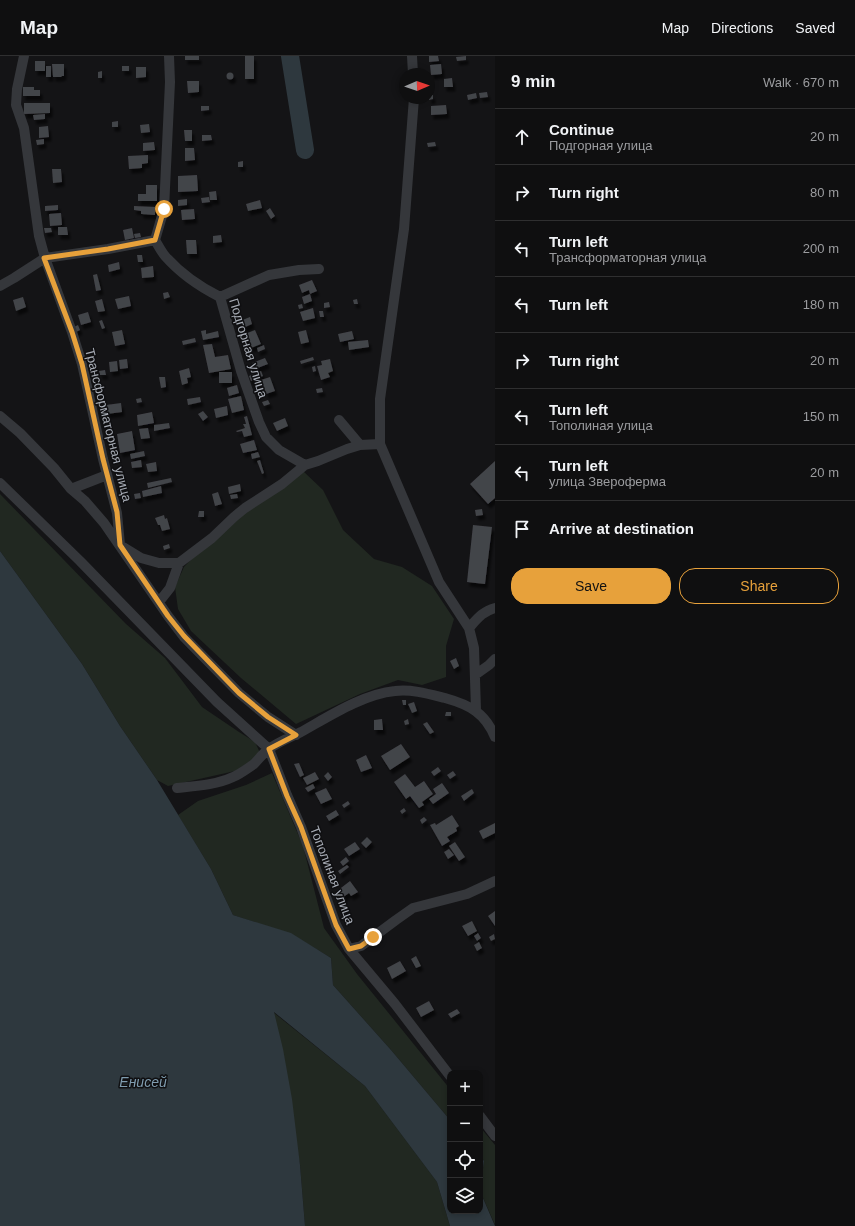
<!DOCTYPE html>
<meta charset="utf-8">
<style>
body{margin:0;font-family:Helvetica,sans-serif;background:#181819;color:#f1f3f6}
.controls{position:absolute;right:12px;bottom:12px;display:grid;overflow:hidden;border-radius:8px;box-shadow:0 2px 6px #0003}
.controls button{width:36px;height:36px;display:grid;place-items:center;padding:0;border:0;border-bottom:1px solid #2f2f30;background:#0f0f10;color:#f1f3f6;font:20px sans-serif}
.compass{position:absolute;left:399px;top:12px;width:36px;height:36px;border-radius:50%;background:#0f0f10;box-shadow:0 2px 6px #0003;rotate:88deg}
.stop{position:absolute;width:12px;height:12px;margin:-9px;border:3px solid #e7a13b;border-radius:50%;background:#fff}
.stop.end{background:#e7a13b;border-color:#fff;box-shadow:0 1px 4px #0008}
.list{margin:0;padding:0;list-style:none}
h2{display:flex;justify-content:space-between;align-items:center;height:52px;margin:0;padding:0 16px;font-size:17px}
h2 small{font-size:13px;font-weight:400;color:#9b9c9f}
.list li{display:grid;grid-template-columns:26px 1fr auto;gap:12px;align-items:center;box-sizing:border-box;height:56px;padding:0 16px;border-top:1px solid #2f2f30}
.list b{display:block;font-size:15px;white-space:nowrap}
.list p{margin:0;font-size:13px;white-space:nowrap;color:#9b9c9f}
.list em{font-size:13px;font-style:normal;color:#9b9c9f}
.actions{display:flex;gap:8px;padding:12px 16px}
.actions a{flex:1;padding:9px 0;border:1px solid #e7a13b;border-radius:16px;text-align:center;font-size:14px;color:#e7a13b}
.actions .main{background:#e7a13b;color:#111}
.icon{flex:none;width:22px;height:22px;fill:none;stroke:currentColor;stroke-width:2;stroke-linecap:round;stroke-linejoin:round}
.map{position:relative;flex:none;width:495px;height:1170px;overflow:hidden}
header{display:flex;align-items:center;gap:24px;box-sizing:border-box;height:56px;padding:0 20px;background:#0f0f10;border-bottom:1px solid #2f2f30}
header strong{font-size:19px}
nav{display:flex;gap:22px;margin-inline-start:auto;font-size:14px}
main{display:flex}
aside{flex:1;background:#0f0f10}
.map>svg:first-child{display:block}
</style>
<header>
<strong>Map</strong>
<nav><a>Map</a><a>Directions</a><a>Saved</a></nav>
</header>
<main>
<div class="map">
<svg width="495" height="1170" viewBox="0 0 495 1170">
<defs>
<filter id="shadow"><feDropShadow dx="2.5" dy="4.5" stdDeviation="1" flood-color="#0009"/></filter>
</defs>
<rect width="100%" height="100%" fill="#141416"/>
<path fill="#212821" d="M303,415L323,434L343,474L374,503L402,511L432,530L454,563L446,590V621L422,629L398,624L360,638L296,668L241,622L191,575L178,553L175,531L184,511L201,493L240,459Z
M0,438L126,568L165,602L202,651L239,676L255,686L261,699L235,715L168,730L157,724L120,670L82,608L0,495Z
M272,717L303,790L324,872L357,918L450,1033V1064L391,994L333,929L331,902L291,878L233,859L211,813L178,759L198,745L246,729Z
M273,956L365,1030L437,1126L450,1170H305L300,1109Z
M480,1071L495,1089V1169L480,1135L484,1105L480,1099Z"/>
<path fill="#2e383e" d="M0,495L82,608L120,670L157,724L211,813L233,859L291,877L331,902L333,929L391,994L450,1064V1155H480V1135L495,1170H450L437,1126L365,1030L274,956L283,993L292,1043L300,1109L305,1170H0Z
M480,1099L484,1105L480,1134Z"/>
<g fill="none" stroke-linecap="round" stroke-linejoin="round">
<path stroke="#2e383e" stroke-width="18" d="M290,0L305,94"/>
</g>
<path fill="#434449" filter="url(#shadow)" d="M185,0H199V4H185Z
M245,0H254V23H245Z
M429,0H438L439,5L429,6Z
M466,0V4L457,5L456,1Z
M35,5H45V15H35Z
M52,8H64V20H61L62,21H53Z
M441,8L442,18L431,19L430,9Z
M46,10H51V21H46Z
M122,10H129V15H122Z
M136,11H146V21L136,22Z
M102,15V22H98V16Z
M226.5 20a3.5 3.5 0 1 1 7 0a3.5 3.5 0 1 1-7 0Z
M452,22L453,31H444V23Z
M187,25H199V36L188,37Z
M23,31H34V34H40V40H23Z
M487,36L488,41L480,42L479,37Z
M476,37L477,42L468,44L467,39Z
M429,39H433V43L429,44Z
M24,47H50V57L24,58Z
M446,49L447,58L431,59V50Z
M201,50H209V54L201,55Z
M45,58V63L34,64L33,59Z
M118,65V71H112V66Z
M149,68L150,76L141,77L140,69Z
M48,70L49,81L39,82V71Z
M184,74H192V85H185Z
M202,79H211L212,84L202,85Z
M44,83V88L37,89L36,84Z
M154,86L155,94L143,95V87Z
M435,86L436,90L428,91L427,87Z
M185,92H194L195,104L185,105Z
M148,99V107L142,108V112L129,113L128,100Z
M243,105V111H238V106Z
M52,113H61L62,126L53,127Z
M197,119L198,135L178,136V120Z
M146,129H157V145H138V138H146Z
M216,135L217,144H210L209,136Z
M209,141L210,146L202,147L201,142Z
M187,143V149L178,150V144Z
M260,144L262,152L248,155L246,148Z
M58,149V154L45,155V150Z
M134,150L155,151V159L141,158V155L134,154Z
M270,152L275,160L271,163L266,155Z
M194,153L195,163L182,164L181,154Z
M61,157L62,169L50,170L49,158Z
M58,171H67L68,179H58Z
M44,172H51L52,176L45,177Z
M132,172L134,182L125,184L123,174Z
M140,177L141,181L135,182L134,178Z
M221,179L222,186L213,187V180Z
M186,184H196L197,198H187Z
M137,199H142L143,206H138Z
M119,206L120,213L109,216L108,209Z
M153,210L154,221L142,222L141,212Z
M97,218L101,234L96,235L93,219Z
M312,224L317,235L310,238L309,234L302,237L299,229Z
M168,236L170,241L164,243L163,237Z
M310,238L312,245L304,248L302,241Z
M129,240L131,250L118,253L115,243Z
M23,241L26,251L16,255L13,244Z
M102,243L105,255L98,256L95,245Z
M357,243L358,248H354L353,244Z
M329,246L330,251L324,252V247Z
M302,248L303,252L299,253L298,249Z
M313,252L315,262L303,265L300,256Z
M319,255H323L324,261H320Z
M88,256L91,266L81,269L78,259Z
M250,261L252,268L243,272L240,265Z
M102,264L105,272L102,273L99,265Z
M78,269L80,274L76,276L74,271Z
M122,274L125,288L115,290L112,276Z
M206,274V278L218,275L219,281L203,284L201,275Z
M255,274L261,288L251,292L245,278Z
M306,274L309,286L301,288L298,276Z
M352,275L354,283L340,286L338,278Z
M195,282L196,286L183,289L182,285Z
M368,284L369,291L349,294L348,286Z
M212,288L215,301L228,299L231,313L209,317L203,289Z
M264,289L265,293L258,296L257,292Z
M313,301L314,304L301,308L300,305Z
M265,302L268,308L255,313L252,307Z
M127,303L128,312L120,313L119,304Z
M330,303L333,315L328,317L330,321L321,324L317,310L322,309L321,305Z
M117,305L118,315L110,316L109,306Z
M315,310L316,315L313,316L312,311Z
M189,312L191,321L187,322L188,327L182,329L179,315Z
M105,314L106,319H100L99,315Z
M261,315L263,320L251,325L249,320Z
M219,316H232V327H219Z
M159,321H165L166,331L161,332Z
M270,321L275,335L266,338L261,324Z
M237,329L239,337L229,340L227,332Z
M322,332L323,336L317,337L316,333Z
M241,340L244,354L232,357L228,343Z
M200,341L201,346L188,349L187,343Z
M141,342L142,346L137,347L136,343Z
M268,344L270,348L264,350L262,346Z
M121,347L122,356L107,358L106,349Z
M227,350L228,359L216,362L214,353Z
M203,355L208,361L203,365L198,358Z
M152,356L154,367L138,370L137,359Z
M247,360L252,379L244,381L242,375L237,376L236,375L245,372L243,368H246L244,361Z
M285,362L288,370L277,375L273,367Z
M169,367L170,372L154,375V369Z
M148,372L150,382L141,383L139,373Z
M132,375L135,394L120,397L117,378Z
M254,384L257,394L243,397L240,388Z
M144,395L145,400L131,403L130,398Z
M258,396L260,401L252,403L251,398Z
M141,404L142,411L132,412L131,406Z
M260,404L264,417L262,418L257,405Z
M495,405V442L488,448L470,428Z
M156,406L157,415L148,416L146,408Z
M171,422L172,426L148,432L147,427Z
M240,428L241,435L229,438L228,431Z
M161,430L162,437L143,441L142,435Z
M218,436L222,448L215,450L212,438Z
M140,437L141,442L135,443L134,438Z
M237,438L238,442L231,443L230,439Z
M482,453L483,459L476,460L475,454Z
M199,455H204V461H198Z
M164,459L165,463L167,462L170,473L162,475L160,469H158L155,462Z
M473,469L492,471L485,528L467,526Z
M169,488L170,492L164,494L163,490Z
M456,602L459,610L454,613L450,605Z
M402,644H406V649H403Z
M414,646L417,655L412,657L408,648Z
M446,656H451V660H445Z
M382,663L383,674H374V664Z
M408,663L409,668L405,669L404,665Z
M427,666L434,676L430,678L423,668Z
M401,688L410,701L390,714L381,700Z
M366,699L372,712L361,716L356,704Z
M299,707L304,719L300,721L294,708Z
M438,711L441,715L434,720L431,716Z
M453,715L456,719L450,723L447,719Z
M315,716L319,723L307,729L303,722Z
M328,716L332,721L328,725L324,720Z
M405,718L415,731L424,725L433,738L422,746L424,749L419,752L410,740L406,743L394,726Z
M442,727L449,737L433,748L429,743L436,738L433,733Z
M313,728L315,732L308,736L305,732Z
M326,732L332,743L321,748L315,737Z
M472,733L474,737L464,745L461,740Z
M348,745L350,748L344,752L342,749Z
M404,752L406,755L402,758L400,755Z
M336,754L339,759L329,765L326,760Z
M452,759L459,770L456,772L457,775L447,781L450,785L442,790L430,769L435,767L436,769Z
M424,761L427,764L422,768L420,764Z
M495,767V777L483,783L479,775Z
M367,781L372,786L366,792L361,787Z
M355,786L360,793L349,800L344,793Z
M455,786L465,801L459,805L449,790Z
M449,793L454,799L448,803L444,796Z
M346,801L349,805L343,810L340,806Z
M347,809L349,811L340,818L338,815Z
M350,825L358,836L351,840L349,837L342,842L337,835Z
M495,855V870L488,860Z
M472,865L477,875L468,880L462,870Z
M478,877L481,882L477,885L474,880Z
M494,878L495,883L491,885L489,881Z
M479,886L482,892L477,895L474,889Z
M416,900L421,910L416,912L411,903Z
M400,905L406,915L392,923L387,912Z
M429,945L434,954L421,961L416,952Z
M457,953L460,957L451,962L448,958Z"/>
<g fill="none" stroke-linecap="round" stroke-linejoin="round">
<path stroke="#35373b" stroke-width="10" d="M24,0L17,33L16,49L24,72L39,180L45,202L72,276L82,308L103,403L117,457L120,489
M169,0L170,26L164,153L155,184C158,189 161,195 165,200C180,217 200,231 220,241L241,315L259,366L266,381L279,394L305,409
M412,0L413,18
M414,42L404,173L380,343V388L439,526L469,572L474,592L476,654
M0,230L14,222L45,202L108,193L155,184
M220,241L269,219L299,214L319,213
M0,360L20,377L54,412L71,433L85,445L104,467L168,560L184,581L239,637L268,661L296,679
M339,364L360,389
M0,427L80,505L217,646L269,693L287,739L301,771L336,869L349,893L395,948L450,1020
M71,433L107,419
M123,491L141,502L159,507H179L212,482L234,461L245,452L282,428L305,409L318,405L347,393L360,389L380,388
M159,546L170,532L179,507
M469,572C477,563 483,555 495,552
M475,619L489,609L495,603
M177,732C196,730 216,729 233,721C240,718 248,712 254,708C259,703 263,697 269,693C278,686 291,681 301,676C328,661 363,638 395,635C412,633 429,638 445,642C470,649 485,657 495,681
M349,893L361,890L396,864L413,852L467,838L495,825
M480,1060L495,1080"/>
</g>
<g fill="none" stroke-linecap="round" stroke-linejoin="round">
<path stroke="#e7a13b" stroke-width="5" d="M164,153L155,184L108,193L44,202L72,276L82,308L103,403L117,456L120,489L168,560L184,580L239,637L268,661L296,679L269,693L287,740L301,771L336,869L349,893L361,890L373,881"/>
</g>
<g text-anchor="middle" stroke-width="3" stroke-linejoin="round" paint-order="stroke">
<g font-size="13" fill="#a7acb5" stroke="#0f0f11">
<text transform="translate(249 292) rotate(73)" y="5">Подгорная улица</text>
<text transform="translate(109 369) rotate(76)" y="5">Трансформаторная улица</text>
<text transform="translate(333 819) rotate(69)" y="5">Тополиная улица</text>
</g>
<g font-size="14" font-style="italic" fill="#7f9caf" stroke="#0f0f11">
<text x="143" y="1031">Енисей</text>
</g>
</g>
</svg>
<div class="controls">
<button>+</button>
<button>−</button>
<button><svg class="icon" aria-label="locate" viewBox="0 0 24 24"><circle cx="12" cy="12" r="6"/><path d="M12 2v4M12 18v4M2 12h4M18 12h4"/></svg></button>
<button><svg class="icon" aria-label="layers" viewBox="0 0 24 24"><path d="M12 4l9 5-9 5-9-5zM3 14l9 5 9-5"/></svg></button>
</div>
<svg class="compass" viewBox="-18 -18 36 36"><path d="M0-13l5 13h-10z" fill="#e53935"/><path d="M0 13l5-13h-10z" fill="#9b9c9f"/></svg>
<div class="stop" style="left:164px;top:153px"></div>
<div class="stop end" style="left:373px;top:881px"></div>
</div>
<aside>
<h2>9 min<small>Walk · 670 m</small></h2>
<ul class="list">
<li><svg class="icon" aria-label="ahead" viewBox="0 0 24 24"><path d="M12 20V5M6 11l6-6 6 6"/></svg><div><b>Continue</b><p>Подгорная улица</p></div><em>20 m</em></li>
<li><svg class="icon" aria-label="right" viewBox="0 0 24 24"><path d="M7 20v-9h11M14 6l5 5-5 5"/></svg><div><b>Turn right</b></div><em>80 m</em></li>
<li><svg class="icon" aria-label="left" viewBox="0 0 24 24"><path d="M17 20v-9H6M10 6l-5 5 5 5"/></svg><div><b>Turn left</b><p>Трансформаторная улица</p></div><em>200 m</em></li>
<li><svg class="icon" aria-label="left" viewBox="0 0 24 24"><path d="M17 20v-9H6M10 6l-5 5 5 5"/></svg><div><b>Turn left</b></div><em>180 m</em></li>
<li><svg class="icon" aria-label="right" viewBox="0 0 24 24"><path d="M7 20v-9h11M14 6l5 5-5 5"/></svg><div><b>Turn right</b></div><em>20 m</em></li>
<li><svg class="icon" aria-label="left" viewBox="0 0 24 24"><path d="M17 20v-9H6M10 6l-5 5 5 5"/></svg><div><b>Turn left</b><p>Тополиная улица</p></div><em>150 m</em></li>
<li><svg class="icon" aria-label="left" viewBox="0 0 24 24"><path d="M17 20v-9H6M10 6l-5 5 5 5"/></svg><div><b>Turn left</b><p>улица Звероферма</p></div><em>20 m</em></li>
<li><svg class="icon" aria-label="arrive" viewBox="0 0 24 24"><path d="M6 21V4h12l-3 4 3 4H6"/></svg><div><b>Arrive at destination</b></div></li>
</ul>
<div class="actions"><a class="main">Save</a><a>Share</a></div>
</aside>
</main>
